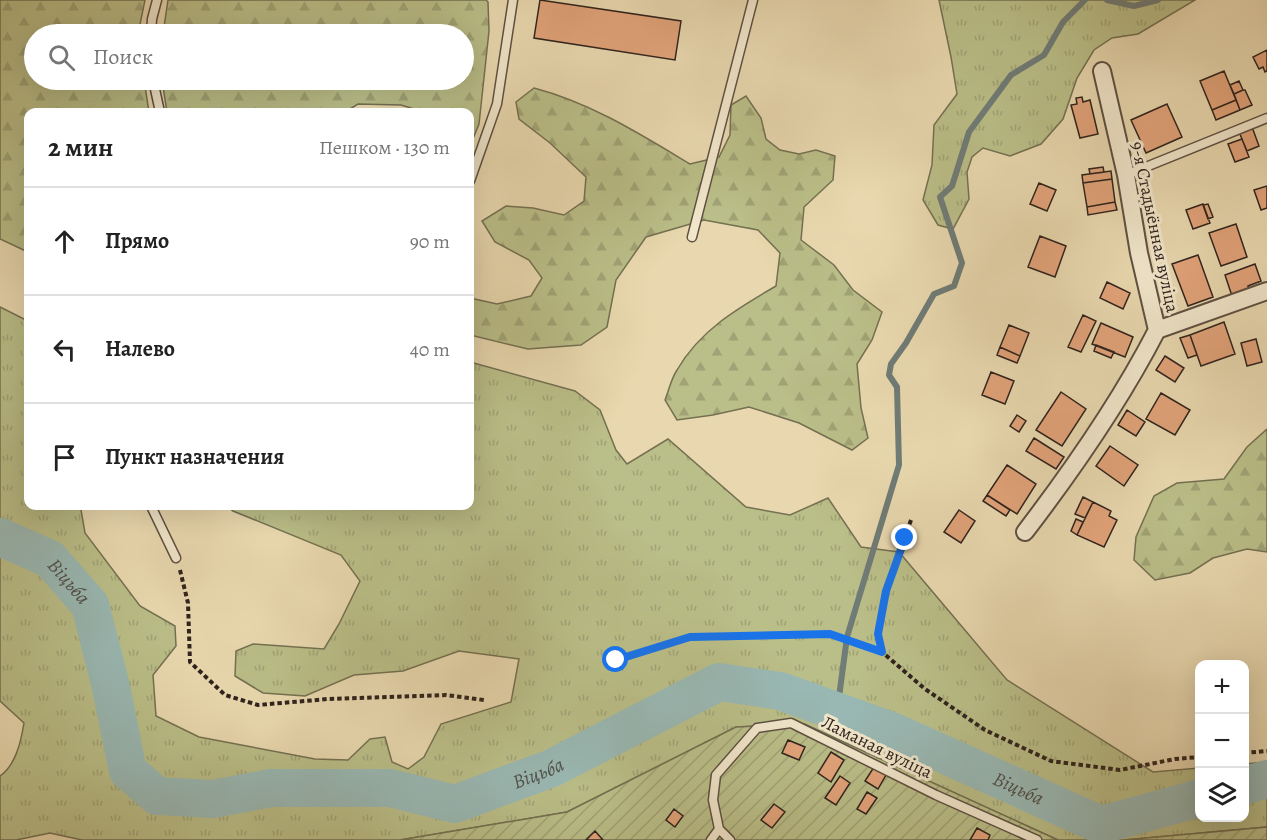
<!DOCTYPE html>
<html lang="ru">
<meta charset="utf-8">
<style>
body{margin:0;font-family:Alegreya,serif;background:#f6f6f6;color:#222}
.controls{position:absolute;right:18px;bottom:18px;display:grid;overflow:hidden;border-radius:12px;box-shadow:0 6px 24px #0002}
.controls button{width:54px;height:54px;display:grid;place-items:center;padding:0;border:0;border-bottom:2px solid #e0e0e0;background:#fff;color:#222;font:30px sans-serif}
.stop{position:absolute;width:18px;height:18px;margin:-14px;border:4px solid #1a73e8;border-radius:50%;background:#fff}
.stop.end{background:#1a73e8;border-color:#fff;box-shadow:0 2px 6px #0008}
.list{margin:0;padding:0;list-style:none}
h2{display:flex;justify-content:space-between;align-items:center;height:78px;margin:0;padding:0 24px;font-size:26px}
h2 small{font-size:20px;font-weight:400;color:#767676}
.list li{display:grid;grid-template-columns:39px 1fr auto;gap:18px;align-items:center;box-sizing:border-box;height:108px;padding:0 24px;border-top:2px solid #e0e0e0}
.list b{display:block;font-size:22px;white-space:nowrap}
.list em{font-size:20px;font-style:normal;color:#767676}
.icon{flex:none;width:33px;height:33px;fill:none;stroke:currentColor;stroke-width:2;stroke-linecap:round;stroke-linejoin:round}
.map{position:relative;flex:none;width:1267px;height:840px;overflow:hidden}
.search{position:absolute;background:#fff;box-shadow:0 6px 24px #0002;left:24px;top:24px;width:450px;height:66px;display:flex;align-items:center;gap:15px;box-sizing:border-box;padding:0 21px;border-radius:33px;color:#767676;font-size:22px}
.panel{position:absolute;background:#fff;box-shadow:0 6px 24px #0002;left:24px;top:108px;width:450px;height:402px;border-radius:12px}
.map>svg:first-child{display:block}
</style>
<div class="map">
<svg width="1267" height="840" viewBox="0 0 1267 840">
<defs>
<pattern id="grass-tufts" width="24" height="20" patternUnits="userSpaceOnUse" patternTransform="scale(1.5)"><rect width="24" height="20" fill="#babe88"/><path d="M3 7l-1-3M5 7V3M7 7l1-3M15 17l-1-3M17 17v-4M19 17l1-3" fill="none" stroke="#a0a375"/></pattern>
<pattern id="forest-firs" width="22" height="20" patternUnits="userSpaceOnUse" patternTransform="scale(1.5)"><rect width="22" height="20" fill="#babe88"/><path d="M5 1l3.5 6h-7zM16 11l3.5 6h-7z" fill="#a0a375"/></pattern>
<pattern id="garden-furrows" width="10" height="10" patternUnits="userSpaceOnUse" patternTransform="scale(1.5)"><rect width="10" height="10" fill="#babe88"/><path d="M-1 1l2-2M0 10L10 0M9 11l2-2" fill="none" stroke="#a0a375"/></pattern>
</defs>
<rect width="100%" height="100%" fill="#e9d8af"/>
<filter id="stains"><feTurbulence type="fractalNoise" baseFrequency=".00333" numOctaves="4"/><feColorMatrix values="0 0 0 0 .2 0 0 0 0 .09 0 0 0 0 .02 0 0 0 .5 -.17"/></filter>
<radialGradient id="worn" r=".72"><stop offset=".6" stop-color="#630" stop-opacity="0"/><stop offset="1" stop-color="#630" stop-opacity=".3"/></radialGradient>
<path fill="url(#grass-tufts)" stroke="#747052" stroke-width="1.5" d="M939,0H1195L1138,34L1112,38L1094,50L1077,78L1063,119L1041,144L1010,156L983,148L972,157L967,172L969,199L953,229L938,225L923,200L932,165L934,125L957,94L951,57Z
M0,307L28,321V506H86L81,510L85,533L140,606L175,626L176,646L153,675L156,716L199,737L315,759L348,760L370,739L385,737L392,762L408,769L424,757L441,724L511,702L519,659L459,651L403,671L354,675L305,696L263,693L235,676L236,651L253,644L324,649L339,624L360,581L341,555L233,511L227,506H470V362L575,391L600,410L616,450L627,464L668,439L746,507L790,515L828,498L861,547L899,552L1007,680L1153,772L1199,768L1200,818H1244L1245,764L1267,762V827L1124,840H1058L804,724L736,727L567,812L400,840H82L50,833L16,840H0V776C16,765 21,741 24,723L0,701Z"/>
<path fill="url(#forest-firs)" stroke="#747052" stroke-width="1.5" d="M0,0H145L138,34H34V80H144L149,112H28V252L0,239Z
M168,0H486L488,2L489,31L479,124L470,146V112H424L401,105L358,104L345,112H167L162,80H464V34H163Z
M534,88C591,103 640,134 690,164L719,157L730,135L731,105L746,96L761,118L766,139L780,150L799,154L816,150L835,156L833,180L804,207L801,240L834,265L853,290L882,312L872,340L857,364L861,408L868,438L852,450L799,423L749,407L713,415L677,420L665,400C669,390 671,379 677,370C700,330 738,308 776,286L780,253L758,230L704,220L646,237L616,280L607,327L581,345L528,349L470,335V298L497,304L531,296L542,278L529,260L495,242L482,221L506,206L533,208L564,215L584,201L586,177L550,143L519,119L516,102Z
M1267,429V552L1247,549L1213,558L1190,573L1155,580L1134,560L1136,537L1154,496L1177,483L1224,479L1247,447Z"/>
<path fill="url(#garden-furrows)" stroke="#747052" stroke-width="1.5" d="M804,724L1058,840H400L567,812L736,727Z
M1267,827V840H1124Z"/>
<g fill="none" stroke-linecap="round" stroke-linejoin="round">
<path stroke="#6f7c77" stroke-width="6" d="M1107,0L1134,6L1158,0
M837,712L847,637L899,465L897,387L889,375L891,364L906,343L934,294L954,286L962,263L940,197L952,186L969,132L1011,75L1044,55L1063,22L1085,0"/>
<g stroke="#99b8b3" stroke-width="38">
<path id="s1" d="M0,537L50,559L90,605L110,683L128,771L157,796L213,799L271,788H390L455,804L552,768L719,682L780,691L894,732L1101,825L1200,798"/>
<path d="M1244,786L1267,779"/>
</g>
</g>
<path fill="#e2a37a" stroke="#2f231d" stroke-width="1.5" d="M540,0L681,21L675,60L534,38Z
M1267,50V71L1265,72L1263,67L1259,69L1253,57Z
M1224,71L1236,100L1212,110L1200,81Z
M1239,81L1243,90L1234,94L1230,85Z
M1243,90H1245L1252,105L1240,110L1234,94Z
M1082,97L1083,102L1090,100L1098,134L1080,138L1071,105L1077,104L1076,98Z
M1236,100L1240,110L1216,120L1212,110Z
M1167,104L1182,137L1146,153L1131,120Z
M1252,127L1259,146L1247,151L1239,132Z
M1242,139L1249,157L1235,162L1228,144Z
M1103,167L1104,172L1090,174L1089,169Z
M1111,171L1112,179L1083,183L1082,175Z
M1112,179L1115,202L1087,207L1083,183Z
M1039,183L1056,190L1047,211L1030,204Z
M1267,186V208L1261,210L1254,190Z
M1115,202L1117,210L1088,215L1087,207Z
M1203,204L1210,223L1193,229L1186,210Z
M1208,204L1213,217L1208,219L1203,205Z
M1236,224L1247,257L1221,266L1209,233Z
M1040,236L1066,246L1055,277L1028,267Z
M1198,255L1213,297L1188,306L1172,264Z
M1255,264L1261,281L1248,286L1250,292L1233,299L1225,275Z
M1107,282L1130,293L1123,309L1100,298Z
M1083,315L1096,321L1081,352L1068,347Z
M1224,322L1235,354L1201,366L1190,335Z
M1101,323L1133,337L1125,357L1092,344Z
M1009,325L1029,333L1020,356L1000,347Z
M1190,335L1197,355L1188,358L1180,338Z
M1256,339L1262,362L1247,366L1241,343Z
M1096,345L1114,352L1111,358L1094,351Z
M1000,347L1020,356L1017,363L997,355Z
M1165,356L1184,368L1175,382L1156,370Z
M991,372L1014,381L1005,404L982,395Z
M1061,392L1086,409L1062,446L1036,430Z
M1161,393L1190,410L1175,435L1146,419Z
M1127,410L1145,422L1136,436L1118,425Z
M1017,415L1026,421L1019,432L1010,426Z
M1034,438L1064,457L1056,469L1026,451Z
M1110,446L1138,465L1124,486L1096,466Z
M1007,465L1036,484L1017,514L987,495Z
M987,495L1010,510L1006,516L983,501Z
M1083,497L1093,502L1085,518L1075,514Z
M1093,502L1111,511L1109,516L1117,520L1104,547L1077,535Z
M959,510L975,521L961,543L944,532Z
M1076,519L1083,522L1077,535L1071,531Z
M788,740L805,747L799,760L782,753Z
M831,752L844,760L831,782L818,773Z
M874,767L886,775L878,789L865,781Z
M840,776L850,783L836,805L825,798Z
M867,792L877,798L866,814L857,809Z
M774,804L785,812L772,828L761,820Z
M674,809L683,816L675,827L666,820Z
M977,828L990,835L988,840H970Z
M595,831L603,840H586Z"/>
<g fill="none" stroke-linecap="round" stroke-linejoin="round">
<g stroke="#5e5042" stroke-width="11">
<path id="service" d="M151,34L152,19L157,0
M153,80L160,112
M1126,175L1267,118
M470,181L497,104L513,0
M692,237L753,0
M151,506L176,558
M711,840L719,829
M730,840L719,829L713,800L716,775L757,728L791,723L936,795L1037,840"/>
</g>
<g stroke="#5e5042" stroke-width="20">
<path id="minor" d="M1157,330L1267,291
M1025,532C1074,468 1120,402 1157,330L1139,253L1126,175L1102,71"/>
</g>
<path stroke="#2f231d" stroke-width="4" stroke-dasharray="4.5 3" stroke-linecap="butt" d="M911,520L886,591L878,634L882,652L925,689L985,730L1051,761L1120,770L1175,759L1200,757
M180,570L188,603L190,662L225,695L258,705L328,699L446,695L484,700
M616,660L690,637L830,635L881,652
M1244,753L1267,751"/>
<use href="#service" stroke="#f1e6cb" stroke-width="8"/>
<use href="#minor" stroke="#f1e6cb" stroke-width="16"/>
</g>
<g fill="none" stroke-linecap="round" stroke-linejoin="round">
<path stroke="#1a73e8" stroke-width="8" d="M616,660L690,637L830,634L882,652L878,634L886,591L905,538"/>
</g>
<g text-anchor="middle" stroke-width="6" stroke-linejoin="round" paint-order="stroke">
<g font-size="18" fill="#2f231d" stroke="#f1e6cb">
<text transform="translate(1155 227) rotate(78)" y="6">9-я Стадыённая вуліца</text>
<text transform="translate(877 747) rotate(26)" y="6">Ламаная вуліца</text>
</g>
<g font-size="20" font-style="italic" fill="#4f504a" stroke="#f1e6cb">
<text dy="7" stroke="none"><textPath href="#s1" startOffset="84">Віцьба</textPath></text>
<text dy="7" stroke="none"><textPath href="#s1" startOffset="714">Віцьба</textPath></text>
<text dy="7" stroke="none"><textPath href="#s1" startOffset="1236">Віцьба</textPath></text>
</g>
</g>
<rect width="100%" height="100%" filter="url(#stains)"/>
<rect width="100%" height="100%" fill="url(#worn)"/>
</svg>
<div class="controls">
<button>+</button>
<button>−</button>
<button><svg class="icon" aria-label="layers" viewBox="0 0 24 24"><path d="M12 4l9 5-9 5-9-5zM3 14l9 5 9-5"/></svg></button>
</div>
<div class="stop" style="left:616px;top:660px"></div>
<div class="stop end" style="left:905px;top:538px"></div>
<div class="search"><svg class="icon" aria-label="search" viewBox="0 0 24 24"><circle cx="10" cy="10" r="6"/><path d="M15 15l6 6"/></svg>Поиск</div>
<section class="panel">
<h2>2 мин<small>Пешком · 130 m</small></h2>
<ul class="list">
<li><svg class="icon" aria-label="ahead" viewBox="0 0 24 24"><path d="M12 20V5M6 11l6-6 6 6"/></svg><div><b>Прямо</b></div><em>90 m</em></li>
<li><svg class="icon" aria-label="left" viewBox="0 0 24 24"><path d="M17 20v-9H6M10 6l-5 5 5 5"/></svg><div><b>Налево</b></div><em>40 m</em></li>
<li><svg class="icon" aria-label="arrive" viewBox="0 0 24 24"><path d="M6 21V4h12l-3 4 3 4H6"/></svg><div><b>Пункт назначения</b></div></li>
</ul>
</section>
</div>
